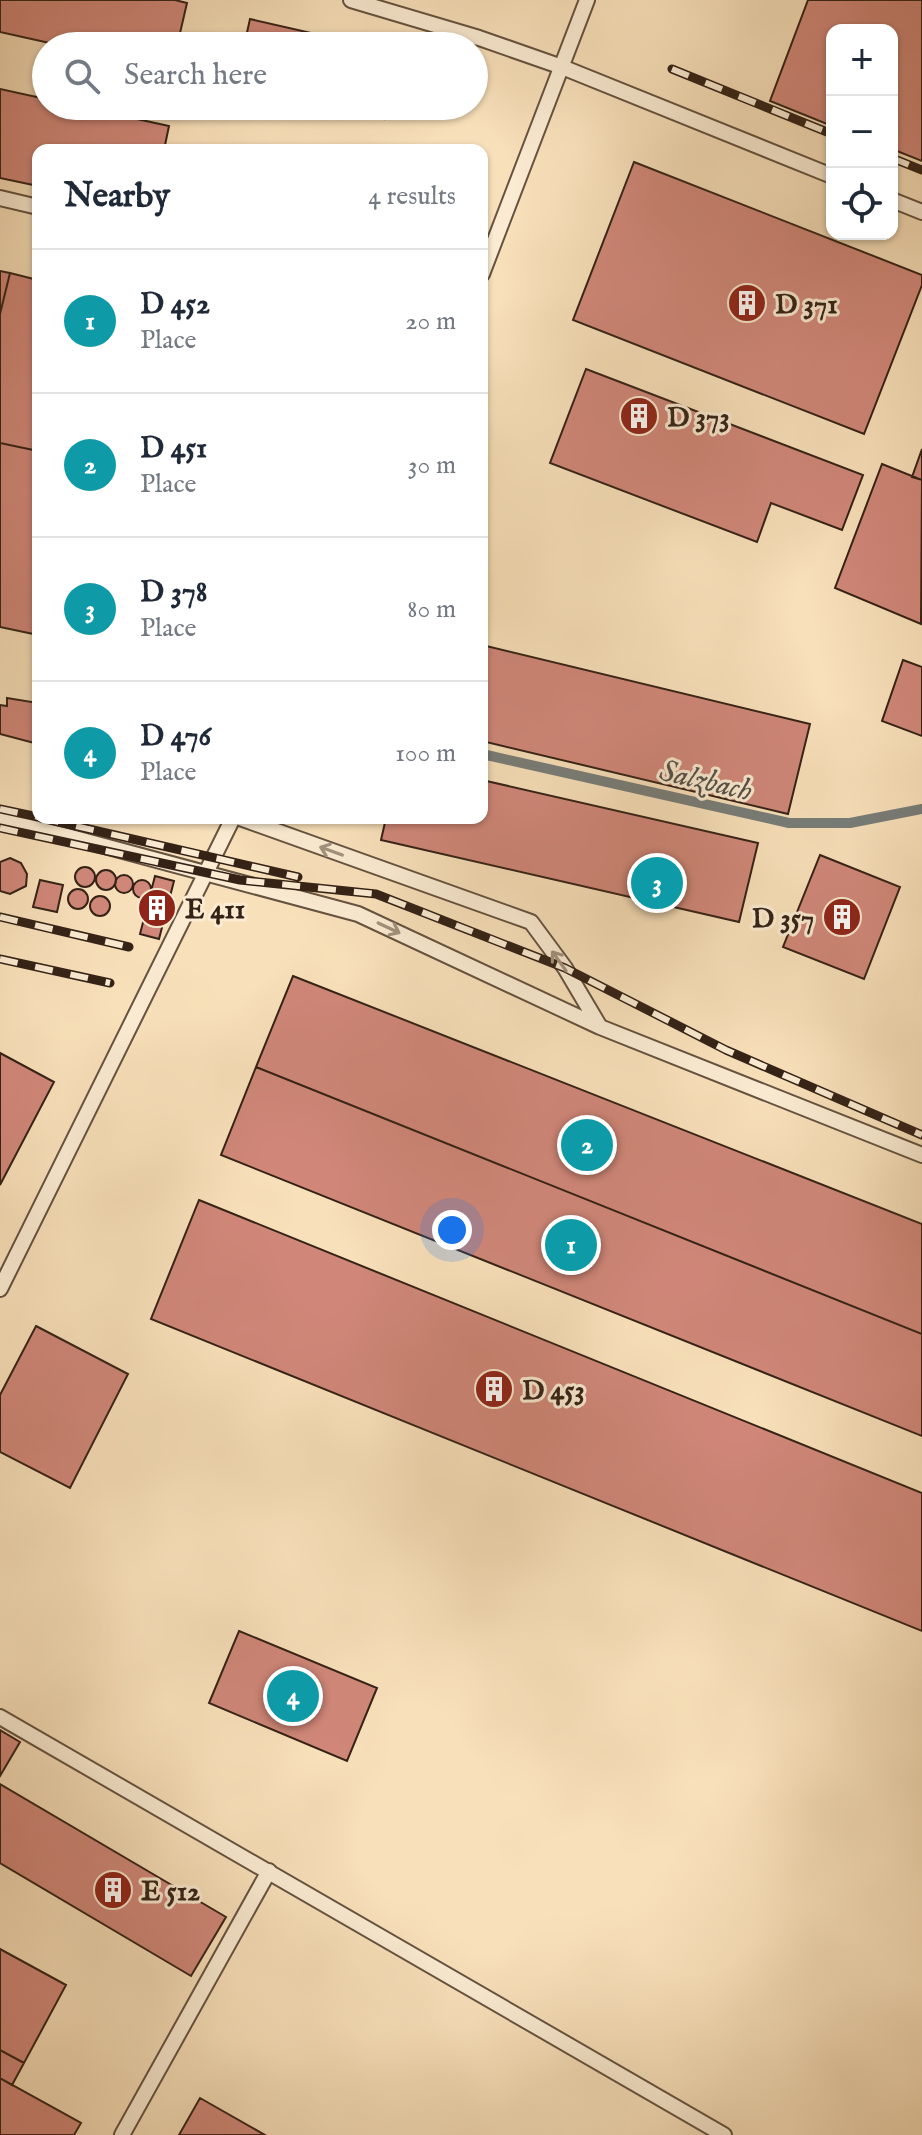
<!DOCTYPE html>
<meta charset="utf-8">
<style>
body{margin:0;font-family:"IM FELL English",serif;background:#f6f6f7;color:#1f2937}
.controls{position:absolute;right:24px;top:24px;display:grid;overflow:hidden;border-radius:16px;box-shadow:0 2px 6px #0004}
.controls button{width:72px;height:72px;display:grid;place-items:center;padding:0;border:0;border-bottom:2px solid #e0e1e3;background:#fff;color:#1f2937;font:40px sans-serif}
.you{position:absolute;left:452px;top:1230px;width:28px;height:28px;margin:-20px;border:6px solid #fff;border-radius:50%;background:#1a73e8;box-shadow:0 0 0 12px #1a73e833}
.badge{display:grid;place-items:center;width:52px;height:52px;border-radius:50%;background:#ea580c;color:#fff;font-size:26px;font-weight:700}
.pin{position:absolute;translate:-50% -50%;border:4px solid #fff;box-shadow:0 2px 8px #0006}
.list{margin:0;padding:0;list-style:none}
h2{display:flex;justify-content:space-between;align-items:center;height:104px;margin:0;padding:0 32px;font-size:34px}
h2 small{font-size:26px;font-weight:400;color:#747a83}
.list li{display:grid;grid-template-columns:52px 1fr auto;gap:24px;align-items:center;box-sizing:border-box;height:144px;padding:0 32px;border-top:2px solid #e0e1e3}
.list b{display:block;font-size:30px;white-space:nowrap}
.list p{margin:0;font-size:26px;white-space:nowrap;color:#747a83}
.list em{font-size:26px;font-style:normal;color:#747a83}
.icon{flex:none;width:44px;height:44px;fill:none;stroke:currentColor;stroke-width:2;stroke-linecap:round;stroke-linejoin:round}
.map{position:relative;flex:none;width:922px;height:2135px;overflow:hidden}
.search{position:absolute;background:#fff;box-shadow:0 2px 6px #0004;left:32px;top:32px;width:456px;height:88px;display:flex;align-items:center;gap:20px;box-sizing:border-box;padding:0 28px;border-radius:44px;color:#747a83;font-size:30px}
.panel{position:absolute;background:#fff;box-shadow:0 2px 6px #0004;left:32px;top:144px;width:456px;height:680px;border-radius:16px}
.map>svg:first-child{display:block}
</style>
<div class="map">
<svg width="922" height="2135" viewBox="0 0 922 2135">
<rect width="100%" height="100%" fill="#f8e0ba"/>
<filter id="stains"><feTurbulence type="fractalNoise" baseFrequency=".0025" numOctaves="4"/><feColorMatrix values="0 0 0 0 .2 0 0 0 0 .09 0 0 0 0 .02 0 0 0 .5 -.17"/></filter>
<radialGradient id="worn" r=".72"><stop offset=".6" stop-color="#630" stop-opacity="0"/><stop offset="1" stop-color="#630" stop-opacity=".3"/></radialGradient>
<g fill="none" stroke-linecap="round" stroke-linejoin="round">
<path stroke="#777d79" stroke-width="10" d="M482,754L789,823H850L922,809"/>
</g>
<path fill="#d08779" stroke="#342216" stroke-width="2" d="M0,0H175L187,3L177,46H63L0,32Z
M808,0H922V161L892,149V30H832V126L770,101Z
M250,19L368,46H244Z
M0,89L46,99V106H78L169,126L164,150H38V186L0,178Z
M326,106H387L384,119Z
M634,162L922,275V285L864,434L573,320Z
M0,271L10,273L0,314Z
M10,273L38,280V451L0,443V314Z
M586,369L863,475L842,530L771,503L757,542L550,463Z
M0,443L38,451V635L0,627Z
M922,449V480L912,477Z
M882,464L922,480L921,624L835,588Z
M482,645L810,724L788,814L482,741Z
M903,660L922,667V736L882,721Z
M7,698L38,703V744L0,734V705L7,706Z
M482,780L758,843L739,922L381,840L386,818H482Z
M820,855L900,887L864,979L783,947Z
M10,858L21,863L27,874L26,886L10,894L0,891V862Z
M75 877a10 10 0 1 1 20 0a10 10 0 1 1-20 0Z
M96 880a10 10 0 1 1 20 0a10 10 0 1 1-20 0Z
M115 884a9 9 0 1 1 18 0a9 9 0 1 1-18 0Z
M155,876L174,881L159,939L140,934Z
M40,880L63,885L57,912L33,907Z
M133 889a9 9 0 1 1 18 0a9 9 0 1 1-18 0Z
M68 899a10 10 0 1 1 20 0a10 10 0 1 1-20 0Z
M90 906a10 10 0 1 1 20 0a10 10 0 1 1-20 0Z
M293,976L922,1224V1334L256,1067Z
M0,1053L54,1082L0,1185Z
M256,1067L922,1334V1436L221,1155Z
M199,1200L922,1493V1631L151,1319Z
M36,1326L128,1374L70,1488L0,1452V1395Z
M239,1631L377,1688L347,1761L209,1703Z
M0,1730L20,1742L0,1776Z
M0,1784L226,1917L191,1976L0,1863Z
M0,1949L66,1985L24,2063L0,2050Z
M0,2050L24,2063L12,2085L0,2078Z
M0,2078L81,2123L74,2135H0Z
M200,2098L265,2135H179Z"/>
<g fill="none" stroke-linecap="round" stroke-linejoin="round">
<g stroke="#65523f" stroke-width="18">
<path id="service" d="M351,0L479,38L562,67L832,176
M0,198L38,207
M892,200L922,212
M482,274L587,0
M0,818L358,914L600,1027L922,1155
M240,818L531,922L565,968L600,1027
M0,1289L233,818
M0,1717L724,2135
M122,2135L269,1871"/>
</g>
<use href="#service" stroke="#faebd2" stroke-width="14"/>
<g stroke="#342216" stroke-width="9">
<path id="rail" d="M672,69L832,134
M892,158L922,170
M0,809L38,817
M41,818L298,877
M0,828L240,880L376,894L565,968L726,1050L922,1135
M0,917L129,947
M0,959L110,983"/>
</g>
<use href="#rail" stroke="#faebd2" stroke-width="6" stroke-dasharray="18" stroke-linecap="butt"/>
</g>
<defs><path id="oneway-shaft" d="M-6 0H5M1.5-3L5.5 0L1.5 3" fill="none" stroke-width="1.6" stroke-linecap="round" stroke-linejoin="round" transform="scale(2)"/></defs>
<g stroke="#a1917d">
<use href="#oneway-shaft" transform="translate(331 851) rotate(-160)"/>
<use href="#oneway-shaft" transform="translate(389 928) rotate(25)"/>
<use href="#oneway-shaft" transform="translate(559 961) rotate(-126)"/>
</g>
<defs>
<g id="building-disc" transform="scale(2)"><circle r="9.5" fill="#8f2418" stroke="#faebd2"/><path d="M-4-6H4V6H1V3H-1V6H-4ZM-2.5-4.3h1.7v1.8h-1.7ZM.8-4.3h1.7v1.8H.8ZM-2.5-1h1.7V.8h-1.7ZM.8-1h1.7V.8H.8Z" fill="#fff"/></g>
</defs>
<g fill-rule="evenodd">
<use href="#building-disc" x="747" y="303"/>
<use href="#building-disc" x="639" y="416"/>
<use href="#building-disc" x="157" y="908"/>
<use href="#building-disc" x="842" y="917"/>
<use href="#building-disc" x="494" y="1389"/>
<use href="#building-disc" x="113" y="1890"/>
</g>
<g text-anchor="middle" stroke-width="6" stroke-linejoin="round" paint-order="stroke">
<g font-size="28" font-weight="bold" fill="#342216" stroke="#faebd2" text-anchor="start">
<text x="775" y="313">D 371</text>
<text x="667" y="426">D 373</text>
<text x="185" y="918">E 411</text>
<text x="814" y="927" text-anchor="end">D 357</text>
<text x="522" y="1399">D 453</text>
<text x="141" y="1900">E 512</text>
</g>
<g font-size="30" font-style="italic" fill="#555048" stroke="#faebd2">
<text transform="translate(706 780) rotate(13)" y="10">Salzbach</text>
</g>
</g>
<rect width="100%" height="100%" filter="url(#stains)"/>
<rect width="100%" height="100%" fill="url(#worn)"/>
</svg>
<div class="controls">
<button>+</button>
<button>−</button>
<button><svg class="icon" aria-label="locate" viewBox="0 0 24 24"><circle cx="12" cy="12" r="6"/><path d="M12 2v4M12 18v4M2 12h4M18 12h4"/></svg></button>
</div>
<div class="you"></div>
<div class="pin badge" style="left:571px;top:1245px;background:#0f9aa8">1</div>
<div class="pin badge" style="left:587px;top:1145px;background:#0f9aa8">2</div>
<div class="pin badge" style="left:657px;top:883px;background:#0f9aa8">3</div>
<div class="pin badge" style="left:293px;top:1696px;background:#0f9aa8">4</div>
<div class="search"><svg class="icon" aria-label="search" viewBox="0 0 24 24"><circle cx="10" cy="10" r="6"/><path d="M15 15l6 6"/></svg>Search here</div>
<section class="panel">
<h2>Nearby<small>4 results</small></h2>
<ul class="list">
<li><span class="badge" style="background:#0f9aa8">1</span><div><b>D 452</b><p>Place</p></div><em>20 m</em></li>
<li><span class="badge" style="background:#0f9aa8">2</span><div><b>D 451</b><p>Place</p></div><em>30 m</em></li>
<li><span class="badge" style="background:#0f9aa8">3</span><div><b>D 378</b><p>Place</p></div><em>80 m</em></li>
<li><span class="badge" style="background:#0f9aa8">4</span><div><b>D 476</b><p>Place</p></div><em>100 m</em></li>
</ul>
</section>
</div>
